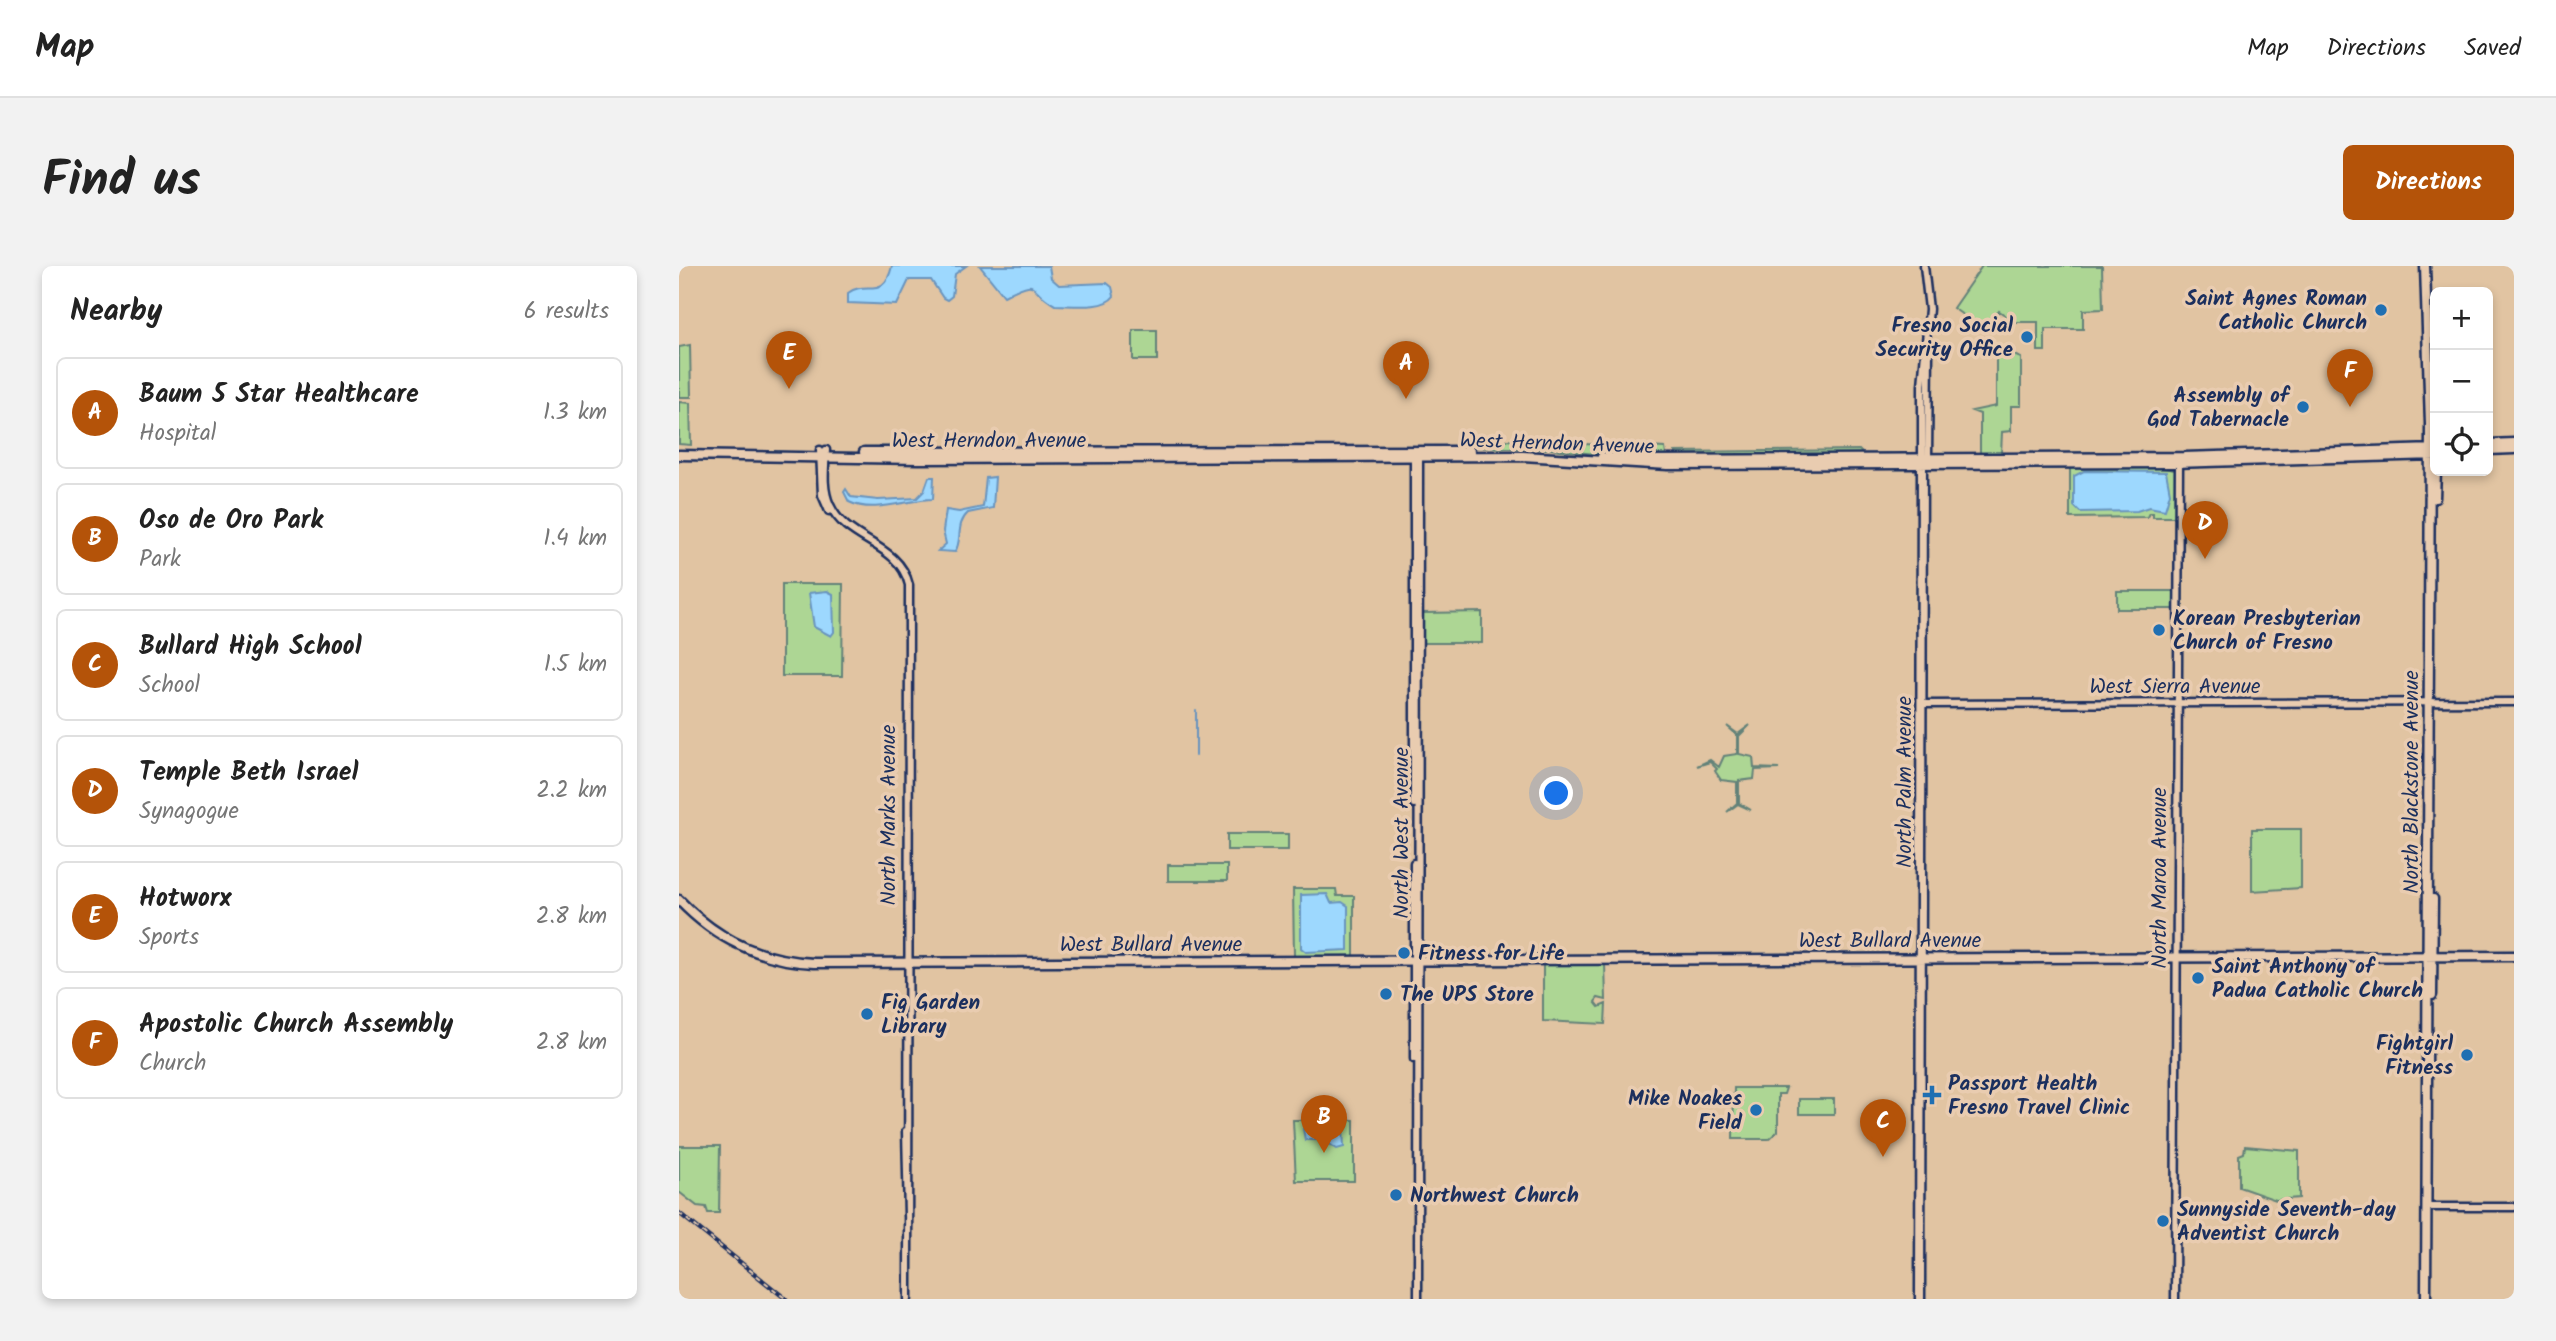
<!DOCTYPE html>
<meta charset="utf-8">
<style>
body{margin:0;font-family:Kalam,sans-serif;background:#f2f2f2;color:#222}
.controls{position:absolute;right:21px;top:21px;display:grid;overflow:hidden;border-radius:10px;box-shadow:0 4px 10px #0003}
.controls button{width:63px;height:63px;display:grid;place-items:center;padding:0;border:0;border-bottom:2px solid #e0e0e0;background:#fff;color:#222;font:35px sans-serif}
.you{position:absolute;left:878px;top:528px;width:24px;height:24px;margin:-18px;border:5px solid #fff;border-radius:50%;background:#1a73e8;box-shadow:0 0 0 10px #1a73e833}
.badge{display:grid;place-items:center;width:46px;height:46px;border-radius:50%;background:#b45309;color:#fff;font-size:23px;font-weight:700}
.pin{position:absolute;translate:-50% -58px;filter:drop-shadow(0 2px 4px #0008)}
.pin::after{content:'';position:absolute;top:37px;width:24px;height:21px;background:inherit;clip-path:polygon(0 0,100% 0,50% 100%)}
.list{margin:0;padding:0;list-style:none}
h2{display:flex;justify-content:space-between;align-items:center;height:91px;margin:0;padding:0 28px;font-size:30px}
h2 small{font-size:23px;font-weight:400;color:#767676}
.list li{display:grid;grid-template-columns:46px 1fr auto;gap:21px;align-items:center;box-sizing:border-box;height:112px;margin:0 14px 14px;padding:0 14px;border:2px solid #e0e0e0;border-radius:10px}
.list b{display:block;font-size:26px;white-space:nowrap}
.list p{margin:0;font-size:23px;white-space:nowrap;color:#767676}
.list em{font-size:23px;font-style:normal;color:#767676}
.icon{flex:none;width:38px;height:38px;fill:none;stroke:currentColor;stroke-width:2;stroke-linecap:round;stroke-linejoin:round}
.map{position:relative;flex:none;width:1835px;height:1033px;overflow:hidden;border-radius:10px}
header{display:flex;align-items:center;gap:42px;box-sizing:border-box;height:98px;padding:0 35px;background:#fff;border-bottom:2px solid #e0e0e0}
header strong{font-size:33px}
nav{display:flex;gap:38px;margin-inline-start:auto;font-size:24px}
.intro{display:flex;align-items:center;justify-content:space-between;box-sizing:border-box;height:168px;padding:0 42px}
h1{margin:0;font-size:49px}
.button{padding:18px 32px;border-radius:10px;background:#b45309;color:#fff;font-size:24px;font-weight:700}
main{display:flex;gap:42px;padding:0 42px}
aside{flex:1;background:#fff;border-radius:10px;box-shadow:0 4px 10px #0003}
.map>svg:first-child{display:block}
</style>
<header>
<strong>Map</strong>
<nav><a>Map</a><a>Directions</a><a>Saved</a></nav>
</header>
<div class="intro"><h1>Find us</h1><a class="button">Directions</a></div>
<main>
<aside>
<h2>Nearby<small>6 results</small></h2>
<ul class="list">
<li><span class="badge">A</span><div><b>Baum 5 Star Healthcare</b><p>Hospital</p></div><em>1.3 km</em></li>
<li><span class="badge">B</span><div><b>Oso de Oro Park</b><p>Park</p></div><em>1.4 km</em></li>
<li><span class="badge">C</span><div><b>Bullard High School</b><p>School</p></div><em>1.5 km</em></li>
<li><span class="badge">D</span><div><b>Temple Beth Israel</b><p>Synagogue</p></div><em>2.2 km</em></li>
<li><span class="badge">E</span><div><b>Hotworx</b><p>Sports</p></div><em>2.8 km</em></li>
<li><span class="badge">F</span><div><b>Apostolic Church Assembly</b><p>Church</p></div><em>2.8 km</em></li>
</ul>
</aside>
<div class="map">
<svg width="1835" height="1033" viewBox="0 0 1835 1033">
<rect width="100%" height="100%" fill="#e1c4a2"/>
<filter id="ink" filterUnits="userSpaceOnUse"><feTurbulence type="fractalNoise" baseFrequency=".0143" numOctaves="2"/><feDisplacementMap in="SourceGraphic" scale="14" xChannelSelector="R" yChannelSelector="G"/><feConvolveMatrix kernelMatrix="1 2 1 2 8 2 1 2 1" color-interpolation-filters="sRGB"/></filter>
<g filter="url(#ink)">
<path fill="#add694" stroke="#648279" stroke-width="2" d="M1303,0H1423L1424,43L1404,44V63H1366V85H1359V56H1336L1320,45L1308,62L1303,59L1301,61L1274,42Z
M454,64H478V94H454Z
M11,79L12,131H0V81Z
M1317,82L1342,92V140H1332V165L1323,166L1322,188H1301V148L1293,145L1317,140Z
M0,136L11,137L12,179L0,178Z
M804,173L986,182L987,189H924L872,183L742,180H799V175Z
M1180,184L1184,188H1238L1000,191L996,186Z
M1471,200L1496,204V251H1474V247H1470L1468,251L1391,252V201Z
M103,318H164L163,410H103Z
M1438,325H1496L1495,343H1438Z
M803,346V377H742L744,347Z
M1071,459L1060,470V488L1074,491L1075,502L1100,503L1076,504L1075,513L1060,515V537L1072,544L1059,538L1048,546L1058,537V516L1042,514L1036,505L1038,503L1031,496L1018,500L1031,494L1040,501L1045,490L1058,488V469L1048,460L1059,468Z
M1573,563H1622V622L1573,625Z
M548,568H609V584H548Z
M489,599H548V615H489Z
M614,623H657L658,630H675V691L615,690Z
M926,697L927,734L919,732L916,736L920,741L927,738L926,758L864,755V698Z
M1055,822H1107L1105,828H1099V865L1090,873H1054Z
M1120,833H1155V848H1120Z
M614,854H675V915H617Z
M0,880H41L40,947H29L27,941L18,940L0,926Z
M1566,880L1620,885V932L1597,934L1560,921V889L1565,887Z"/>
<path fill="#9dd8fe" stroke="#6994be" stroke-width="2" d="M213,0H287L276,8L273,30L268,34L264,32L252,14H230L218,39L169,37V27C187,13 205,35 213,0Z
M301,0H370L372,12L380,19L428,17L433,21L435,30C425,44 393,39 376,39C347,23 363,10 325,30Z
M1405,205L1487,206L1491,227L1486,244L1470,241L1458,245L1401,246L1395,240V210Z
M250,211H255L254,233C227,234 194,248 170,236L165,226L167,223L172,231L199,234L238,232L245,225Z
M316,211L314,242L289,247C276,259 284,273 276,286L259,285L267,278L264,265L267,244L280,246L304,241L307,212Z
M148,325L154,328L155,366L152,370L135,361L130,327Z
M648,628L652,637L663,636L669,640V684L627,686L622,682V629Z
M633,860L664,862L665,881L658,883L644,874H626L624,863Z"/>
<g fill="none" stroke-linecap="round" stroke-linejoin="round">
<path stroke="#6994be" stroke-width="2" d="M517,444V490"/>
<g stroke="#1b2f5e" stroke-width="11">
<path id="secondary" d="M141,184L143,229L150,245
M147,184C146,202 143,222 151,239C167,276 220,276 230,319L229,1033
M1243,192V119L1250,43L1245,0
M1249,192L1250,85
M1243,438L1835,436
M735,538V188
M735,793V597
M227,865L229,950
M1747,941H1835
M739,1033L740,186
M1496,1033L1500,193"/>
</g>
<g stroke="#1b2f5e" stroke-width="13">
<path id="primary" d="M1746,0L1751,158L1747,1033
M1809,178L1835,177
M1809,184L1835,183
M185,186L791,185
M0,189L240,193L844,190L989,199L1495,197L1756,189
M923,191L971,194L1505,191L1756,183
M1756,232L1757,205
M0,634C36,672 82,695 135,697L1835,690
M1753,729L1754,633
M1241,1033L1243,195"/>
</g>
<use href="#secondary" stroke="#e9ccb0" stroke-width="6"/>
<use href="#primary" stroke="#e9ccb0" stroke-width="8"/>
<g stroke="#1b2f5e" stroke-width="4.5">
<path id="rail" d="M0,947L107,1033"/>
</g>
<use href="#rail" stroke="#e9ccb0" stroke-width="2" stroke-dasharray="5" stroke-linecap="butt"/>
</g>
</g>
<g fill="#1f6fb2" stroke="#e9ccb0" stroke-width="2.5">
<circle cx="1702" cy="44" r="7"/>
<circle cx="1348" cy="71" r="7"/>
<circle cx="1624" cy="141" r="7"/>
<circle cx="1480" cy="364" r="7"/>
<circle cx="725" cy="687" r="7"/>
<circle cx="1519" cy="712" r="7"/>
<circle cx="707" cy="728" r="7"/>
<circle cx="188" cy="748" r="7"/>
<circle cx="1788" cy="789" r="7"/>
<path d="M1249.5 818.5h7v7h7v7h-7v7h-7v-7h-7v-7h7z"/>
<circle cx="1077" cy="844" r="7"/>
<circle cx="717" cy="929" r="7"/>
<circle cx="1484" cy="955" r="7"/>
</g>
<g text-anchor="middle" stroke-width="7" stroke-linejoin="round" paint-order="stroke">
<g font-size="21" font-weight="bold" fill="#1b2f5e" stroke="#e9ccb0" text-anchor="start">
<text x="1688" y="39" text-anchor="end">Saint Agnes Roman<tspan x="1688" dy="24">Catholic Church</tspan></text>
<text x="1334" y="66" text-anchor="end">Fresno Social<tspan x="1334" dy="24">Security Office</tspan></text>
<text x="1610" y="136" text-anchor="end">Assembly of<tspan x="1610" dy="24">God Tabernacle</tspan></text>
<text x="1494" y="359">Korean Presbyterian<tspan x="1494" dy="24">Church of Fresno</tspan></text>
<text x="739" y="694">Fitness for Life</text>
<text x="1533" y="707">Saint Anthony of<tspan x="1533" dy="24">Padua Catholic Church</tspan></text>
<text x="721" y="735">The UPS Store</text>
<text x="202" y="743">Fig Garden<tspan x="202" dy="24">Library</tspan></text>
<text x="1774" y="784" text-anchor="end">Fightgirl<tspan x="1774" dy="24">Fitness</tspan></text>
<text x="1269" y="824">Passport Health<tspan x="1269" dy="24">Fresno Travel Clinic</tspan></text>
<text x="1063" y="839" text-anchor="end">Mike Noakes<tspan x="1063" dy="24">Field</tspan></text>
<text x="731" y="936">Northwest Church</text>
<text x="1498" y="950">Sunnyside Seventh-day<tspan x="1498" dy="24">Adventist Church</tspan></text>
</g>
<g font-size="21" fill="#1b2f5e" stroke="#e9ccb0">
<text x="310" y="181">West Herndon Avenue</text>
<text transform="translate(878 177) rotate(2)" y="7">West Herndon Avenue</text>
<text x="1496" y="427">West Sierra Avenue</text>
<text transform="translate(1225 516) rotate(-90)" y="7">North Palm Avenue</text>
<text transform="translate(1732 516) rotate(-90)" y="7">North Blackstone Avenue</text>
<text transform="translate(209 549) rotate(-90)" y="7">North Marks Avenue</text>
<text transform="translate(722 567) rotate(-90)" y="7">North West Avenue</text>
<text transform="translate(1480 612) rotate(-90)" y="7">North Maroa Avenue</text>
<text x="1211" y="681">West Bullard Avenue</text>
<text x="472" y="685">West Bullard Avenue</text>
</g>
</g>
</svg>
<div class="controls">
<button>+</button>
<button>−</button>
<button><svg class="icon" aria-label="locate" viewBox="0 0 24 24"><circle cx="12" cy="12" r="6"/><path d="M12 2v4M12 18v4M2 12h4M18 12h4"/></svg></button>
</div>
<div class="you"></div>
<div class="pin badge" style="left:727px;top:133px">A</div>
<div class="pin badge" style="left:645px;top:887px">B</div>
<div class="pin badge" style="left:1204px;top:891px">C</div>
<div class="pin badge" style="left:1526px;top:293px">D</div>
<div class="pin badge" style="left:110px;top:123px">E</div>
<div class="pin badge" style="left:1671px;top:141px">F</div>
</div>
</main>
